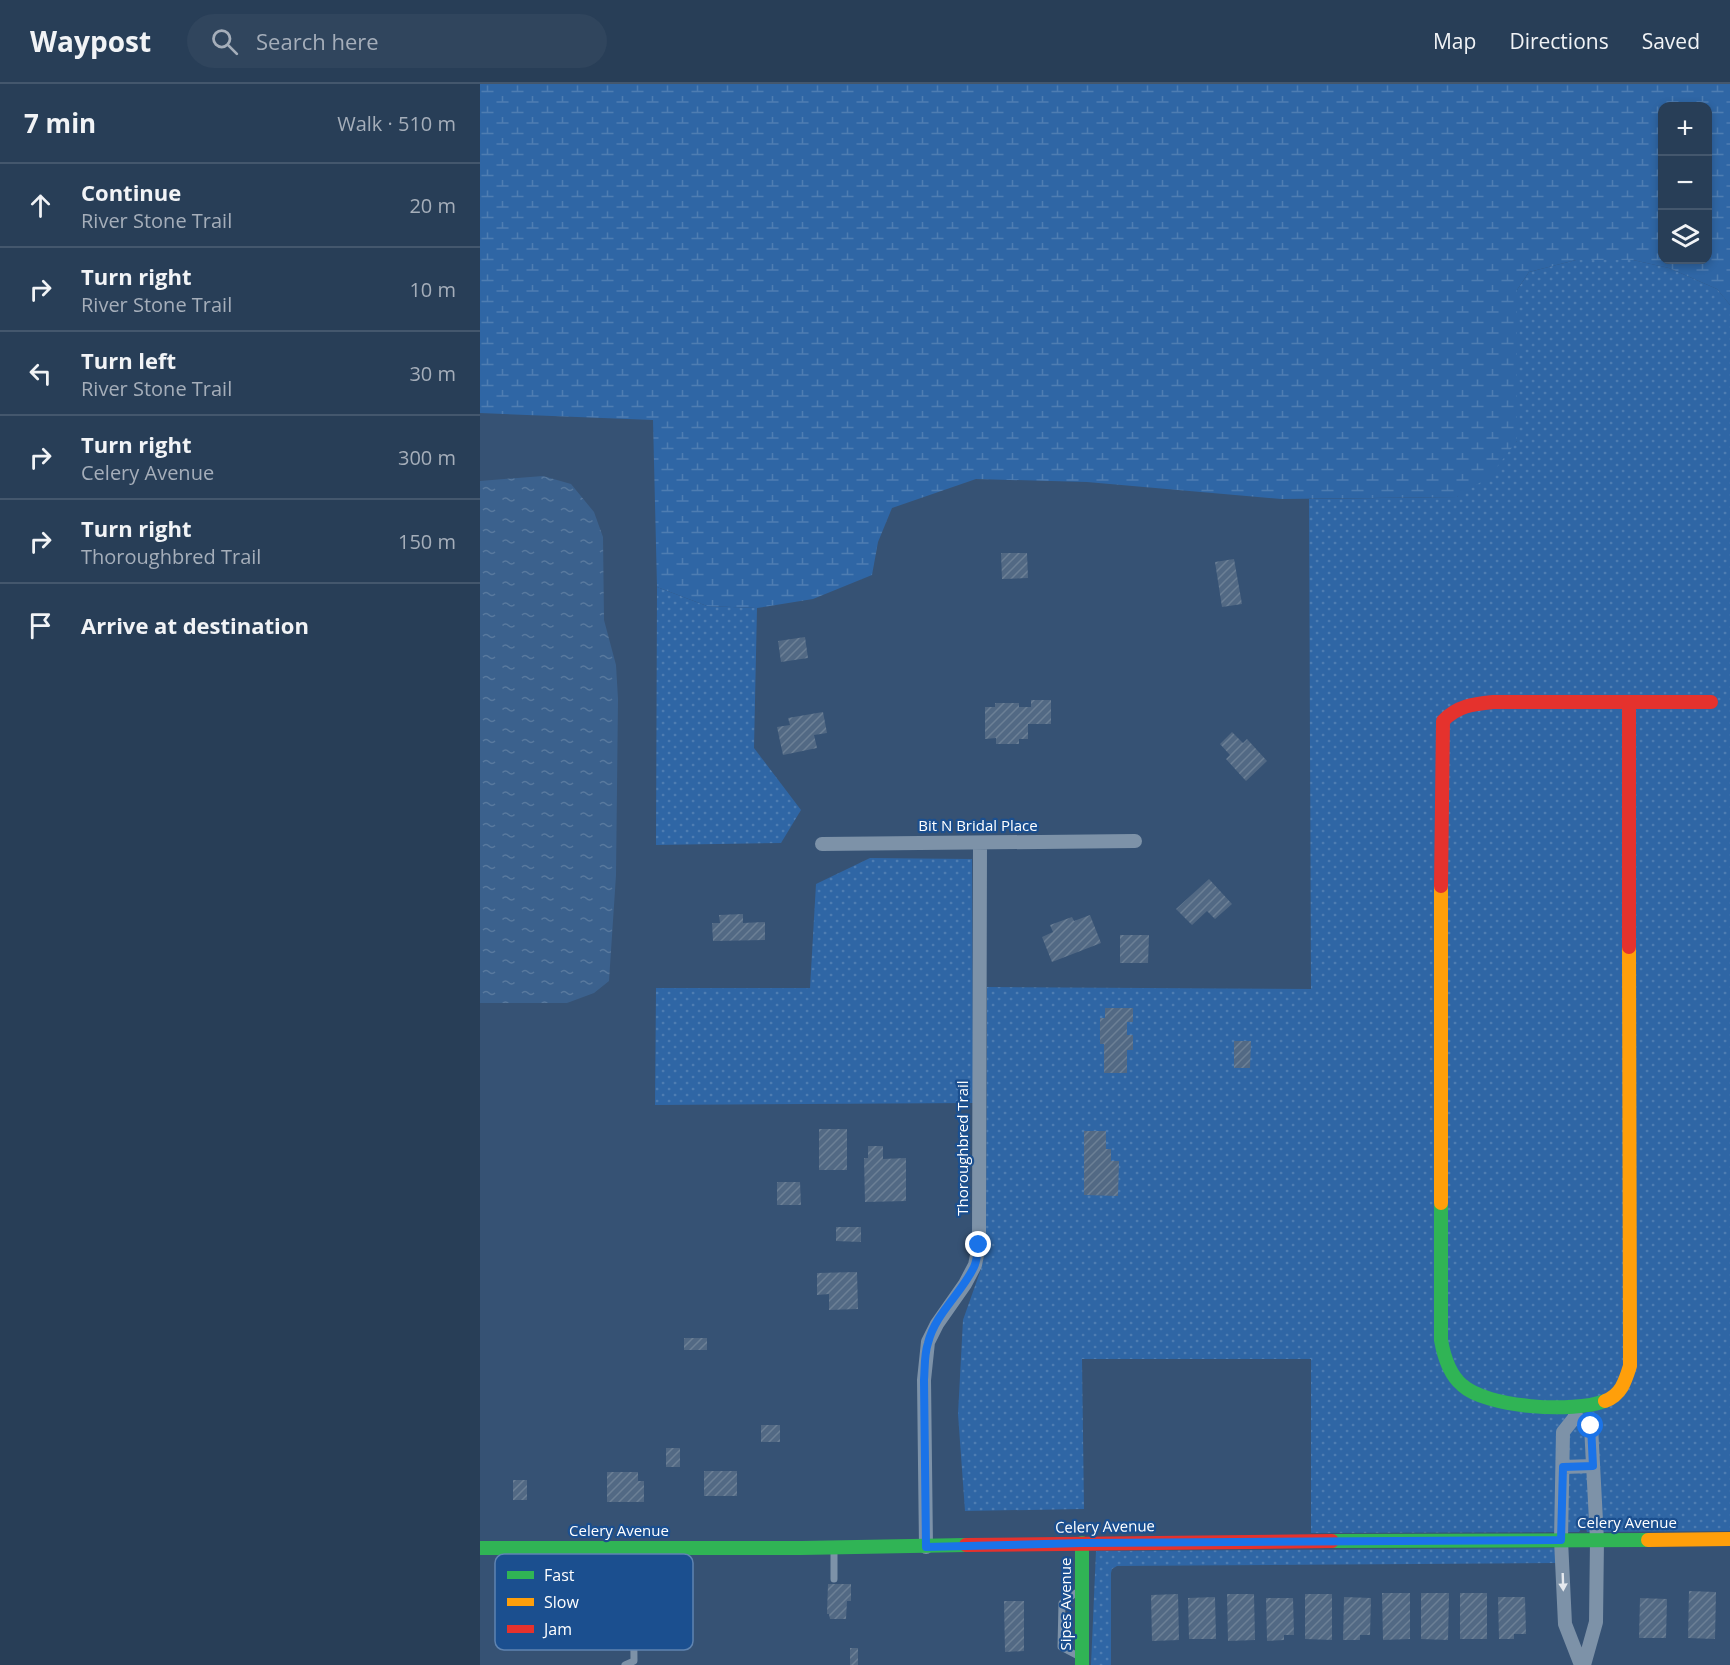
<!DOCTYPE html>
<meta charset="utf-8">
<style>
body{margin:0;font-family:"Open Sans",sans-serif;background:#30455d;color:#f1f3f6}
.controls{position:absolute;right:18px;top:18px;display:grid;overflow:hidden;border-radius:12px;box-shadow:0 3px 9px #0003}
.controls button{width:54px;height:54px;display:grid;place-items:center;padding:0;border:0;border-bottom:2px solid #44576d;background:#283e57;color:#f1f3f6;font:30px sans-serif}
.stop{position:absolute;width:18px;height:18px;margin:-14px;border:4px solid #1a73e8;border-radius:50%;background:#fff}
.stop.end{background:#1a73e8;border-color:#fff;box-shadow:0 2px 6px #0008}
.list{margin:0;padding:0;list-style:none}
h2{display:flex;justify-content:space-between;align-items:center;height:78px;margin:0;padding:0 24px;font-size:26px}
h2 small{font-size:20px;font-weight:400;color:#a5aeba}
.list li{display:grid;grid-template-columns:39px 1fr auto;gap:18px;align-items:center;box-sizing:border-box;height:84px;padding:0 24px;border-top:2px solid #44576d}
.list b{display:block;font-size:22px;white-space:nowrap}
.list p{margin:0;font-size:20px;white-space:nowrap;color:#a5aeba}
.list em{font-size:20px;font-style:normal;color:#a5aeba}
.icon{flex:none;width:33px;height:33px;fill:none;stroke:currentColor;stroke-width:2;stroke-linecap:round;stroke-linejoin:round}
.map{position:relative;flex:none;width:1250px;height:1581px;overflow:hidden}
header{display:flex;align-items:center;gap:36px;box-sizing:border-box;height:84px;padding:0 30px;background:#283e57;border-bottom:2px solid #44576d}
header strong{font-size:28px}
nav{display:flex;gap:33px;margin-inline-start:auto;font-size:21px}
.search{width:420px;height:54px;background:#30455d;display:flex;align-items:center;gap:15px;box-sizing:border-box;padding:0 21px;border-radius:33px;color:#a5aeba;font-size:22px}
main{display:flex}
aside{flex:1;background:#283e57}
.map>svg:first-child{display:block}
</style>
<header>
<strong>Waypost</strong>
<div class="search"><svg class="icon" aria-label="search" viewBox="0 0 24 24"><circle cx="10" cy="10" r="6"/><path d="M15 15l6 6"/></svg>Search here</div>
<nav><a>Map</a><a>Directions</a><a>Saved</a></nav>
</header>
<main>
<aside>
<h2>7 min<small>Walk · 510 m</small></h2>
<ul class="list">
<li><svg class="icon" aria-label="ahead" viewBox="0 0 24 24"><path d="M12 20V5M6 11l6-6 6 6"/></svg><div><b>Continue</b><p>River Stone Trail</p></div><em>20 m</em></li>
<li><svg class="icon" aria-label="right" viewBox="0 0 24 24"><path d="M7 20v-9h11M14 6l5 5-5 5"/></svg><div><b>Turn right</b><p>River Stone Trail</p></div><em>10 m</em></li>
<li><svg class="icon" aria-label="left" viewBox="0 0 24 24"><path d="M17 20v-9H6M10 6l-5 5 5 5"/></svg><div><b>Turn left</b><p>River Stone Trail</p></div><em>30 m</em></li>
<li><svg class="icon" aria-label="right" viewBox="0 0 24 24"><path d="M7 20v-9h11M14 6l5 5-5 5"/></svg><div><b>Turn right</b><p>Celery Avenue</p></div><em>300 m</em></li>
<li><svg class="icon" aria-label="right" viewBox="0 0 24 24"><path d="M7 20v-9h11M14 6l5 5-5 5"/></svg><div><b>Turn right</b><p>Thoroughbred Trail</p></div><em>150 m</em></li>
<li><svg class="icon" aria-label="arrive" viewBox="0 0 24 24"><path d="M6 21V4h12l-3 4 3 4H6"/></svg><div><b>Arrive at destination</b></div></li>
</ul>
</aside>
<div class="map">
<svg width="1250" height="1581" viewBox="0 0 1250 1581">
<defs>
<pattern id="grass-dots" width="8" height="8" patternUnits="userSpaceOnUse" patternTransform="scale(1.5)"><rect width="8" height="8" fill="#2f66a5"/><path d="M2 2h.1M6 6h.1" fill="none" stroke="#4e7db2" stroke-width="1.8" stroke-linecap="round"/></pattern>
<pattern id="wetland-marsh" width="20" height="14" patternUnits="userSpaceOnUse" patternTransform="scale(1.5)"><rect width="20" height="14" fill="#2f66a5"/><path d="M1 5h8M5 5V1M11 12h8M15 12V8" fill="none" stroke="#4e7db2"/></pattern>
<pattern id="water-ripples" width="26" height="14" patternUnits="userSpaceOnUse" patternTransform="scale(1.5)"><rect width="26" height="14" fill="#3b618d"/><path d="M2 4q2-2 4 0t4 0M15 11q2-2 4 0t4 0" fill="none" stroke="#58799e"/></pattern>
<pattern id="building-hatch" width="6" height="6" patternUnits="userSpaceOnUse" patternTransform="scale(1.5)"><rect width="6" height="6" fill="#526984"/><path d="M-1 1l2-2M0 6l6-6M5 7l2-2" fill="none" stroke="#6c8096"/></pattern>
</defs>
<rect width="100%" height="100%" fill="#365274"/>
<path fill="url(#grass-dots)" d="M1096,176H1153L1189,184L1237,205L1250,221V1447L1107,1448L1106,1445H1101L1099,1448L831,1449V1275H602L604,1425L485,1427L478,1330L483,1236L501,1185L506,1161L507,903L831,905L829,415L977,413L1037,357V206L1049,188Z
M177,503L227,522L277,524L274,664L321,726L301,759L176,761Z
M390,774L492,775L493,1019L175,1021L176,904H330L336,800Z
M1088,1464L1077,1479L637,1482L632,1485L631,1489V1581H611L616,1467Z"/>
<path fill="url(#wetland-marsh)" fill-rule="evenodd" d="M0,0H1250V221L1237,205L1189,184L1153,176H1096L1049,188L1037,206V357L1009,393L977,413L801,415L607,398L496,395L412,424L398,458L392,491L333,515L277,524L227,522L177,503L173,336L0,329ZM1182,22H1228V176H1182Z"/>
<path fill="url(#water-ripples)" d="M63,392L91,400L114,428L123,453L124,536L136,581L138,615L136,791L129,897L114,909L87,919H0V397Z"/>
<path fill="url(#building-hatch)" d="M521,469H547L548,494L522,495Z
M754,475L762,520L742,523L735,478Z
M325,553L328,574L301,578L298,557Z
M551,616H571V640H548V655H539V660H516V654L505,655V623H515V619H539V623H551Z
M343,628L347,649L334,651L337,664L303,671L297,643L310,641L308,634Z
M752,648L763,659L767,655L787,677L766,697L746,675L750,671L740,660Z
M729,795L752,820L735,835L727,827L712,841L696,825Z
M263,830V839L285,838V856L233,857L232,839H240L239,831Z
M610,831L621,859L572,878L562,853L573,848L570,841L592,833L594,837Z
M640,851H669L668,879H640Z
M625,924H653V938H647V951H653V966H647V989H624V960H620V934H625Z
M754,957H771L770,984H754Z
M339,1045H367V1086H339Z
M604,1047H626V1065H631V1077H639L638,1112L604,1111Z
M388,1062H403V1075L426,1074V1117L385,1118L384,1074H388Z
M297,1098H320L321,1121H297Z
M356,1143H381V1158L356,1157Z
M377,1188L378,1225L349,1226V1210L337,1211V1189Z
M204,1254H227V1266H204Z
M281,1341H300V1358H281Z
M186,1364H200V1383H186Z
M224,1387H257V1412H224Z
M127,1388H158V1397H164V1418H127Z
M33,1396H47V1416H33Z
M348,1500H371V1517H367L366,1535H350L349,1530H347Z
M1209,1507L1236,1508L1235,1555L1208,1554Z
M902,1509H930V1555L903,1556Z
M941,1509H969L968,1556L941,1555Z
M980,1509H1007V1555H980Z
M698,1510L699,1556L672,1557L671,1511Z
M747,1510H774L775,1556L748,1557Z
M825,1510H852V1556L825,1555Z
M735,1513L736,1555H709L708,1514Z
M864,1513L891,1514L890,1551H880V1556H863Z
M1018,1513H1045L1046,1550H1034V1555H1019Z
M786,1514H813L814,1551H804V1556L787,1557Z
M1160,1514L1187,1515L1186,1554H1159Z
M524,1517H544V1567L525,1568Z
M370,1564H378V1581H370Z"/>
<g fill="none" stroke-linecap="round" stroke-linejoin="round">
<path stroke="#7d92a8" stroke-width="7" d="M354,1464V1495
M600,1573L581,1563L582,1519L600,1506
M145,1581L154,1577L153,1466"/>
<path stroke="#7d92a8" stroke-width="14" d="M342,760L655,757
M1095,1323V1333L1083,1348L1081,1456L1085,1540L1101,1581
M1095,1333L1111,1342L1117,1456L1116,1538L1104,1581
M1083,1383L1113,1382
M446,1463L444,1296L448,1258L457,1240L485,1200L495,1181L499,1161L500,760"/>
<path stroke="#30b455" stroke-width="14" d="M961,1119V1256C964,1273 969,1290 982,1301C1007,1324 1093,1329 1125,1317
M852,1457L1168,1456
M602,1459V1581
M0,1464H321L486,1461"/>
<path stroke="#ff9f0a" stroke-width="14" d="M961,1119V802
M1125,1317C1141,1311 1145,1298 1150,1282L1149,863
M1168,1456L1250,1455"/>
<path stroke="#e5322d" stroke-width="14" d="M1149,618V863
M961,802L963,637C977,622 993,620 1013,618H1231
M486,1461L852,1457"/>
</g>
<defs><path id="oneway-solid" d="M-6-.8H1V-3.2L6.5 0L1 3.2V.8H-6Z" transform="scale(1.5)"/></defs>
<use fill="#e5e9ee" href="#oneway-solid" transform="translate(1083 1498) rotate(88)"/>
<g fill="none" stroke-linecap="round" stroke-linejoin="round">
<path stroke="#1a73e8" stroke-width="8" d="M499,1161C497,1168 497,1177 494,1183C481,1210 455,1230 448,1259C444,1271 445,1284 444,1296L446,1463L602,1459L1081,1456L1083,1383L1113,1382L1111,1342"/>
</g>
<g text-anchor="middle" stroke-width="4.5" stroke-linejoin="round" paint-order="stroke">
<g font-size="15" fill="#fff" stroke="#1b4f8f">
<text x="498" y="747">Bit N Bridal Place</text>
<text transform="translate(483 1064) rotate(-90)" y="5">Thoroughbred Trail</text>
<text x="1147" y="1444">Celery Avenue</text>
<text transform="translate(625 1443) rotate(-1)" y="5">Celery Avenue</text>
<text x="139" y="1452">Celery Avenue</text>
<text transform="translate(586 1520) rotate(-90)" y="5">Sipes Avenue</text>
</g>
</g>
<rect x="15" y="1470" width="198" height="96" rx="9" fill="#1b4f8f" stroke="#5f84b1" stroke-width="1.5"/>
<rect x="27" y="1487" width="27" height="8" fill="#30b455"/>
<rect x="27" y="1514" width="27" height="8" fill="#ff9f0a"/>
<rect x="27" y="1541" width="27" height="8" fill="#e5322d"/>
<g font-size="16" fill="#fff">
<text x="64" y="1497">Fast</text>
<text x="64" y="1524">Slow</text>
<text x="64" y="1551">Jam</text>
</g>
</svg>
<div class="controls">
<button>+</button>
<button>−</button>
<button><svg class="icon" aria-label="layers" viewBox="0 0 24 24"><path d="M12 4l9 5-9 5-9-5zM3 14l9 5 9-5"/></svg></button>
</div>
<div class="stop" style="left:1111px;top:1342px"></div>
<div class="stop end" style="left:499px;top:1161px"></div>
</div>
</main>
